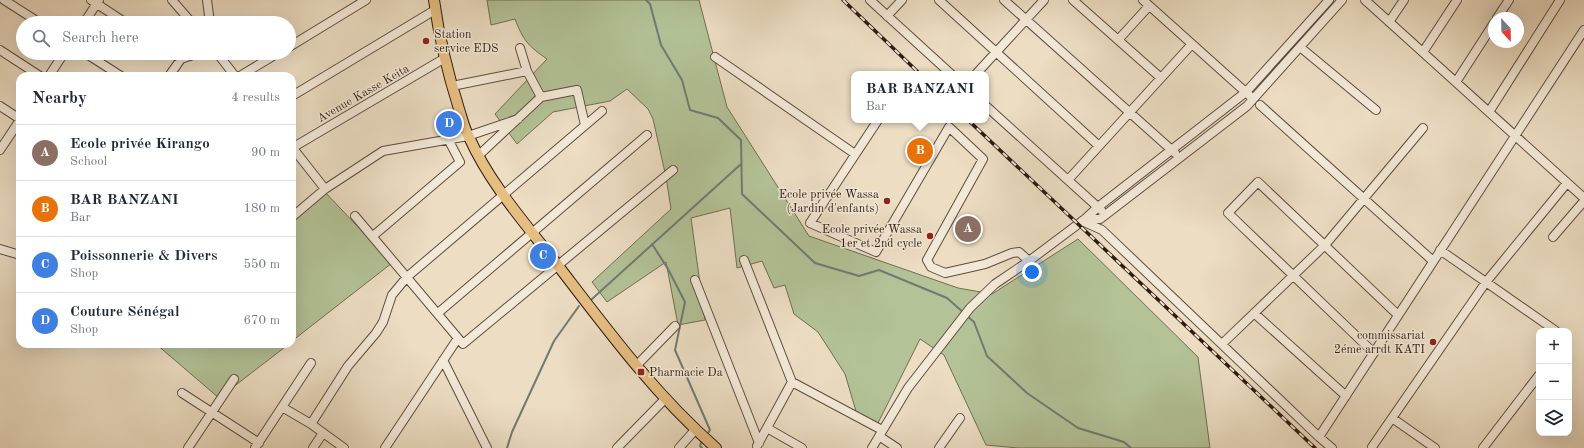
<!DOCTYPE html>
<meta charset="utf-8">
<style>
body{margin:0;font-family:"Old Standard TT",serif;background:#f6f6f7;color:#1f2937}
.controls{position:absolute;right:12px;bottom:12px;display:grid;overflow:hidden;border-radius:8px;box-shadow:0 4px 16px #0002}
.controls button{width:36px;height:36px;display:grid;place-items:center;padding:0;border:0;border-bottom:1px solid #e0e1e3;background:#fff;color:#1f2937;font:20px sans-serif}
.compass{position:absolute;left:1488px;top:12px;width:36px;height:36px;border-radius:50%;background:#fff;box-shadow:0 4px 16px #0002;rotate:158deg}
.you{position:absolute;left:1032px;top:272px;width:14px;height:14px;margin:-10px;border:3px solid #fff;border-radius:50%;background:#1a73e8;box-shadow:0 0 0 6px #1a73e833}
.badge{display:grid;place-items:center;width:26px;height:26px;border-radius:50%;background:#8f2418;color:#fff;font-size:13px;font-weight:700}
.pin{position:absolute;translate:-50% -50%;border:2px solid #fff;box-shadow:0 1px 4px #0006}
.popup{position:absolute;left:851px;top:71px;width:138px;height:52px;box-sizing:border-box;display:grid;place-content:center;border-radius:8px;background:#fff;filter:drop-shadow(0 1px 3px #0005);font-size:13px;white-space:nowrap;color:#747a83}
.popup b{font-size:15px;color:#1f2937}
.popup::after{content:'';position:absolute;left:50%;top:100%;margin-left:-8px;border:8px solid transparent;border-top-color:#fff}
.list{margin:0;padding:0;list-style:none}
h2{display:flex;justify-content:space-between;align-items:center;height:52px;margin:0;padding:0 16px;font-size:17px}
h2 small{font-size:13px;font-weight:400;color:#747a83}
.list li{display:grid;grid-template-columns:26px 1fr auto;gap:12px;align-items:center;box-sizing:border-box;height:56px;padding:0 16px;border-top:1px solid #e0e1e3}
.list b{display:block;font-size:15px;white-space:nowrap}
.list p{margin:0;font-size:13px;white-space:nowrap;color:#747a83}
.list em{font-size:13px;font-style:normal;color:#747a83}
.icon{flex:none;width:22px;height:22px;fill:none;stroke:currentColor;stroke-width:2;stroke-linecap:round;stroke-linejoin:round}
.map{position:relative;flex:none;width:1584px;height:448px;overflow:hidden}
.search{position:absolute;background:#fff;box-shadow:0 4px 16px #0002;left:16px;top:16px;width:280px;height:44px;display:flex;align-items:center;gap:10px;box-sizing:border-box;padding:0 14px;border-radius:22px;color:#747a83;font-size:15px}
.panel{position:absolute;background:#fff;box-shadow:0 4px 16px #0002;left:16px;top:72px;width:280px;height:276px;border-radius:12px}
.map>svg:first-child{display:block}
</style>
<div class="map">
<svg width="1584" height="448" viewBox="0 0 1584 448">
<rect width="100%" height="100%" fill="#ecddc3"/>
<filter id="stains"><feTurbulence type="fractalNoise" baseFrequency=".005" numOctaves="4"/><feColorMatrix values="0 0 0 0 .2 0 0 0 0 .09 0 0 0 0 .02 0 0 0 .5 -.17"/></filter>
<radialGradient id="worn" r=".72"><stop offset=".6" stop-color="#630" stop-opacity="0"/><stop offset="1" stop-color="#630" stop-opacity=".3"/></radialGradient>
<path fill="#b3c297" stroke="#706e54" d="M487,0H699L727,107L809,236L958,288L992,294L1078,239L1198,357L1210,448H1018L986,445L944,355L920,339L876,427L858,418L845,374L818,332L794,314L785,285L774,288L762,261L737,268L730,208L691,218L705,320L678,325L666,262L607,302L592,282L671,209L666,177L653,119L648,109L627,89L610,101L553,112L517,144L495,114L547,59C528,46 523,40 515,19L491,25Z
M324,191L392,263L292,341V213Z
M156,344H289L219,398Z"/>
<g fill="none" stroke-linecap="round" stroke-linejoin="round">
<path stroke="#6e7b75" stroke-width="2" d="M646,0L650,4L661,45L682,80L690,110L718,118L741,140L742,194L815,263L859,276L879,270L947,298L964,313
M652,244L668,269L685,302L675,350L710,430L708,433
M592,299L741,164
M967,316L974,322L987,356L1027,393L1078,428L1124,442L1131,448
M701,443L700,446L702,448
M507,448L512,432L554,341L579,306"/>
<g stroke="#5e4c3e" stroke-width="10">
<path id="minor" d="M4,0L40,23
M91,0L126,23
M172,0L192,23
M207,0L210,23
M870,0L951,74
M939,0L1099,146
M1004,0L1175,153
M1073,0L1161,78
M1143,0L1250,96
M1365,0L1584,198
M887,16L902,0
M1497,18L1509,0
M1389,22L1404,0
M84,23L99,0
M1118,40L1149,6
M289,47L366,0
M1300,47L1376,110
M520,48L527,71L541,97
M0,50L40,76
M1423,52L1457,0
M85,53L121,76
M172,53L181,59
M217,53L235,76
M715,57L855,154
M976,74L1044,0
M49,76L64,53
M169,76L181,59L199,53
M240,76L278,53
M1456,82L1494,23
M452,86L527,71
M292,96L435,10
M1260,105L1433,261
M0,106L20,119
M986,106L1101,210
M1489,112L1560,0
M878,120L810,223L876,252L949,127L983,159L927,260L931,267L945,273L985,264L1012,253L1019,252L1029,261
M292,147L325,189
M292,148L445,58
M0,150L20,120
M478,156L541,97L577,90L585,125
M1068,180L1192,44
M355,216L463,344L673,170
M292,217L325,189L383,151L468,136L518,119
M1085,219H1100L1247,106L1342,0
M1082,221L1102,230L1319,437L1332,448
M373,236L460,162L448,139
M1553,237L1584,201
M0,249L20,255
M1440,250L1556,331
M744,260L792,382L882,430
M695,280L759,443
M438,313L647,135
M1254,313L1346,396
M1222,344L1325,245L1423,128
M1374,353L1228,213L1258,182L1398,315
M443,360L487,448
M636,366L675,326
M182,393L259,443
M282,407L311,424L344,448
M1392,418L1435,448
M311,424L348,366L376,333L383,322L392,295L407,277L602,111
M767,428L802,448
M879,436L897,448
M1319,437L1584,30
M757,446L792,382
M1372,447L1486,282L1567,183
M188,448L234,379
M255,448L311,363
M313,448L323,433
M385,448L458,338
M617,448L665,399
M679,448L695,430
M872,448L908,388L970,308L995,284L1029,261L1085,219L1098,207L1246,92L1329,0
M939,448L960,418
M1483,448L1539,375"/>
</g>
<g stroke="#2e1b11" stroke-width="12">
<path id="major" d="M434,0C439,37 448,74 459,109C462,118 464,128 469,137C490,184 525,223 556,263C606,328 654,394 716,448"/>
</g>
<use href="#minor" stroke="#f3e9d8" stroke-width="8"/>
<use href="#major" stroke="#e6be82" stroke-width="10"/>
<g stroke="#2e1b11" stroke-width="3.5">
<path id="rail" d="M843,0L920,74
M968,120L1315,448"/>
</g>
<use href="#rail" stroke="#f3e9d8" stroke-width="2" stroke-dasharray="6" stroke-linecap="butt"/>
</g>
<g fill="#8f2418" stroke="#f3e9d8" stroke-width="1.5">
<circle cx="426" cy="41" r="4"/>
<circle cx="887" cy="201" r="4"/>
<circle cx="930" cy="236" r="4"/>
<circle cx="1433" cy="342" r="4"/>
<rect x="637" y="368" width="8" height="8" rx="2"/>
</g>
<g text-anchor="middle" stroke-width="3" stroke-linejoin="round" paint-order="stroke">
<g font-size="12" fill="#2e1b11" stroke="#f3e9d8" text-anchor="end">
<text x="434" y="38" text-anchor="start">Station<tspan x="434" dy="14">service EDS</tspan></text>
<text x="879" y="198">Ecole privée Wassa<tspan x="879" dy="14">(Jardin d'enfants)</tspan></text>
<text x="922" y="233">Ecole privée Wassa<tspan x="922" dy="14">1er et 2nd cycle</tspan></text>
<text x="1425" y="339">commissariat<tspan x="1425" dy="14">2éme arrdt KATI</tspan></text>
<text x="649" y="376" text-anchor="start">Pharmacie Da</text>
</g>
<g font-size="12" fill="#2e1b11" stroke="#f3e9d8">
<text transform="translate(363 93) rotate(-30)" y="4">Avenue Kasse Keita</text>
</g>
</g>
<rect width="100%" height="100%" filter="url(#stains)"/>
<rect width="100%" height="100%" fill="url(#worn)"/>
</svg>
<div class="controls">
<button>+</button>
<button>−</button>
<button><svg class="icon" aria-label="layers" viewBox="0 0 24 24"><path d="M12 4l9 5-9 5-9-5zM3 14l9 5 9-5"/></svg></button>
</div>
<svg class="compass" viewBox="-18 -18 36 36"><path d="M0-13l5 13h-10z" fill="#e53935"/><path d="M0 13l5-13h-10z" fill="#747a83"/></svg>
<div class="you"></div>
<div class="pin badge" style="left:968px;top:229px;background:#8d6e63">A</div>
<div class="pin badge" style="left:920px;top:151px;background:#e8710a">B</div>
<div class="popup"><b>BAR BANZANI</b>Bar</div>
<div class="pin badge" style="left:543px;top:256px;background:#3f7fe0">C</div>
<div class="pin badge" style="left:449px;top:124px;background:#3f7fe0">D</div>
<div class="search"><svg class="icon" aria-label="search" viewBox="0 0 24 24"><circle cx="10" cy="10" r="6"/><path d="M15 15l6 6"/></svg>Search here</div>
<section class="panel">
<h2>Nearby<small>4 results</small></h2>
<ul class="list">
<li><span class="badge" style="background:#8d6e63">A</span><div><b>Ecole privée Kirango</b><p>School</p></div><em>90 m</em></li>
<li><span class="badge" style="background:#e8710a">B</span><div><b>BAR BANZANI</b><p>Bar</p></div><em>180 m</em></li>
<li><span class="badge" style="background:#3f7fe0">C</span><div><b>Poissonnerie &amp; Divers</b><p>Shop</p></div><em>550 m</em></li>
<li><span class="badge" style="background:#3f7fe0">D</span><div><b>Couture Sénégal</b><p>Shop</p></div><em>670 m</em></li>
</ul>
</section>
</div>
